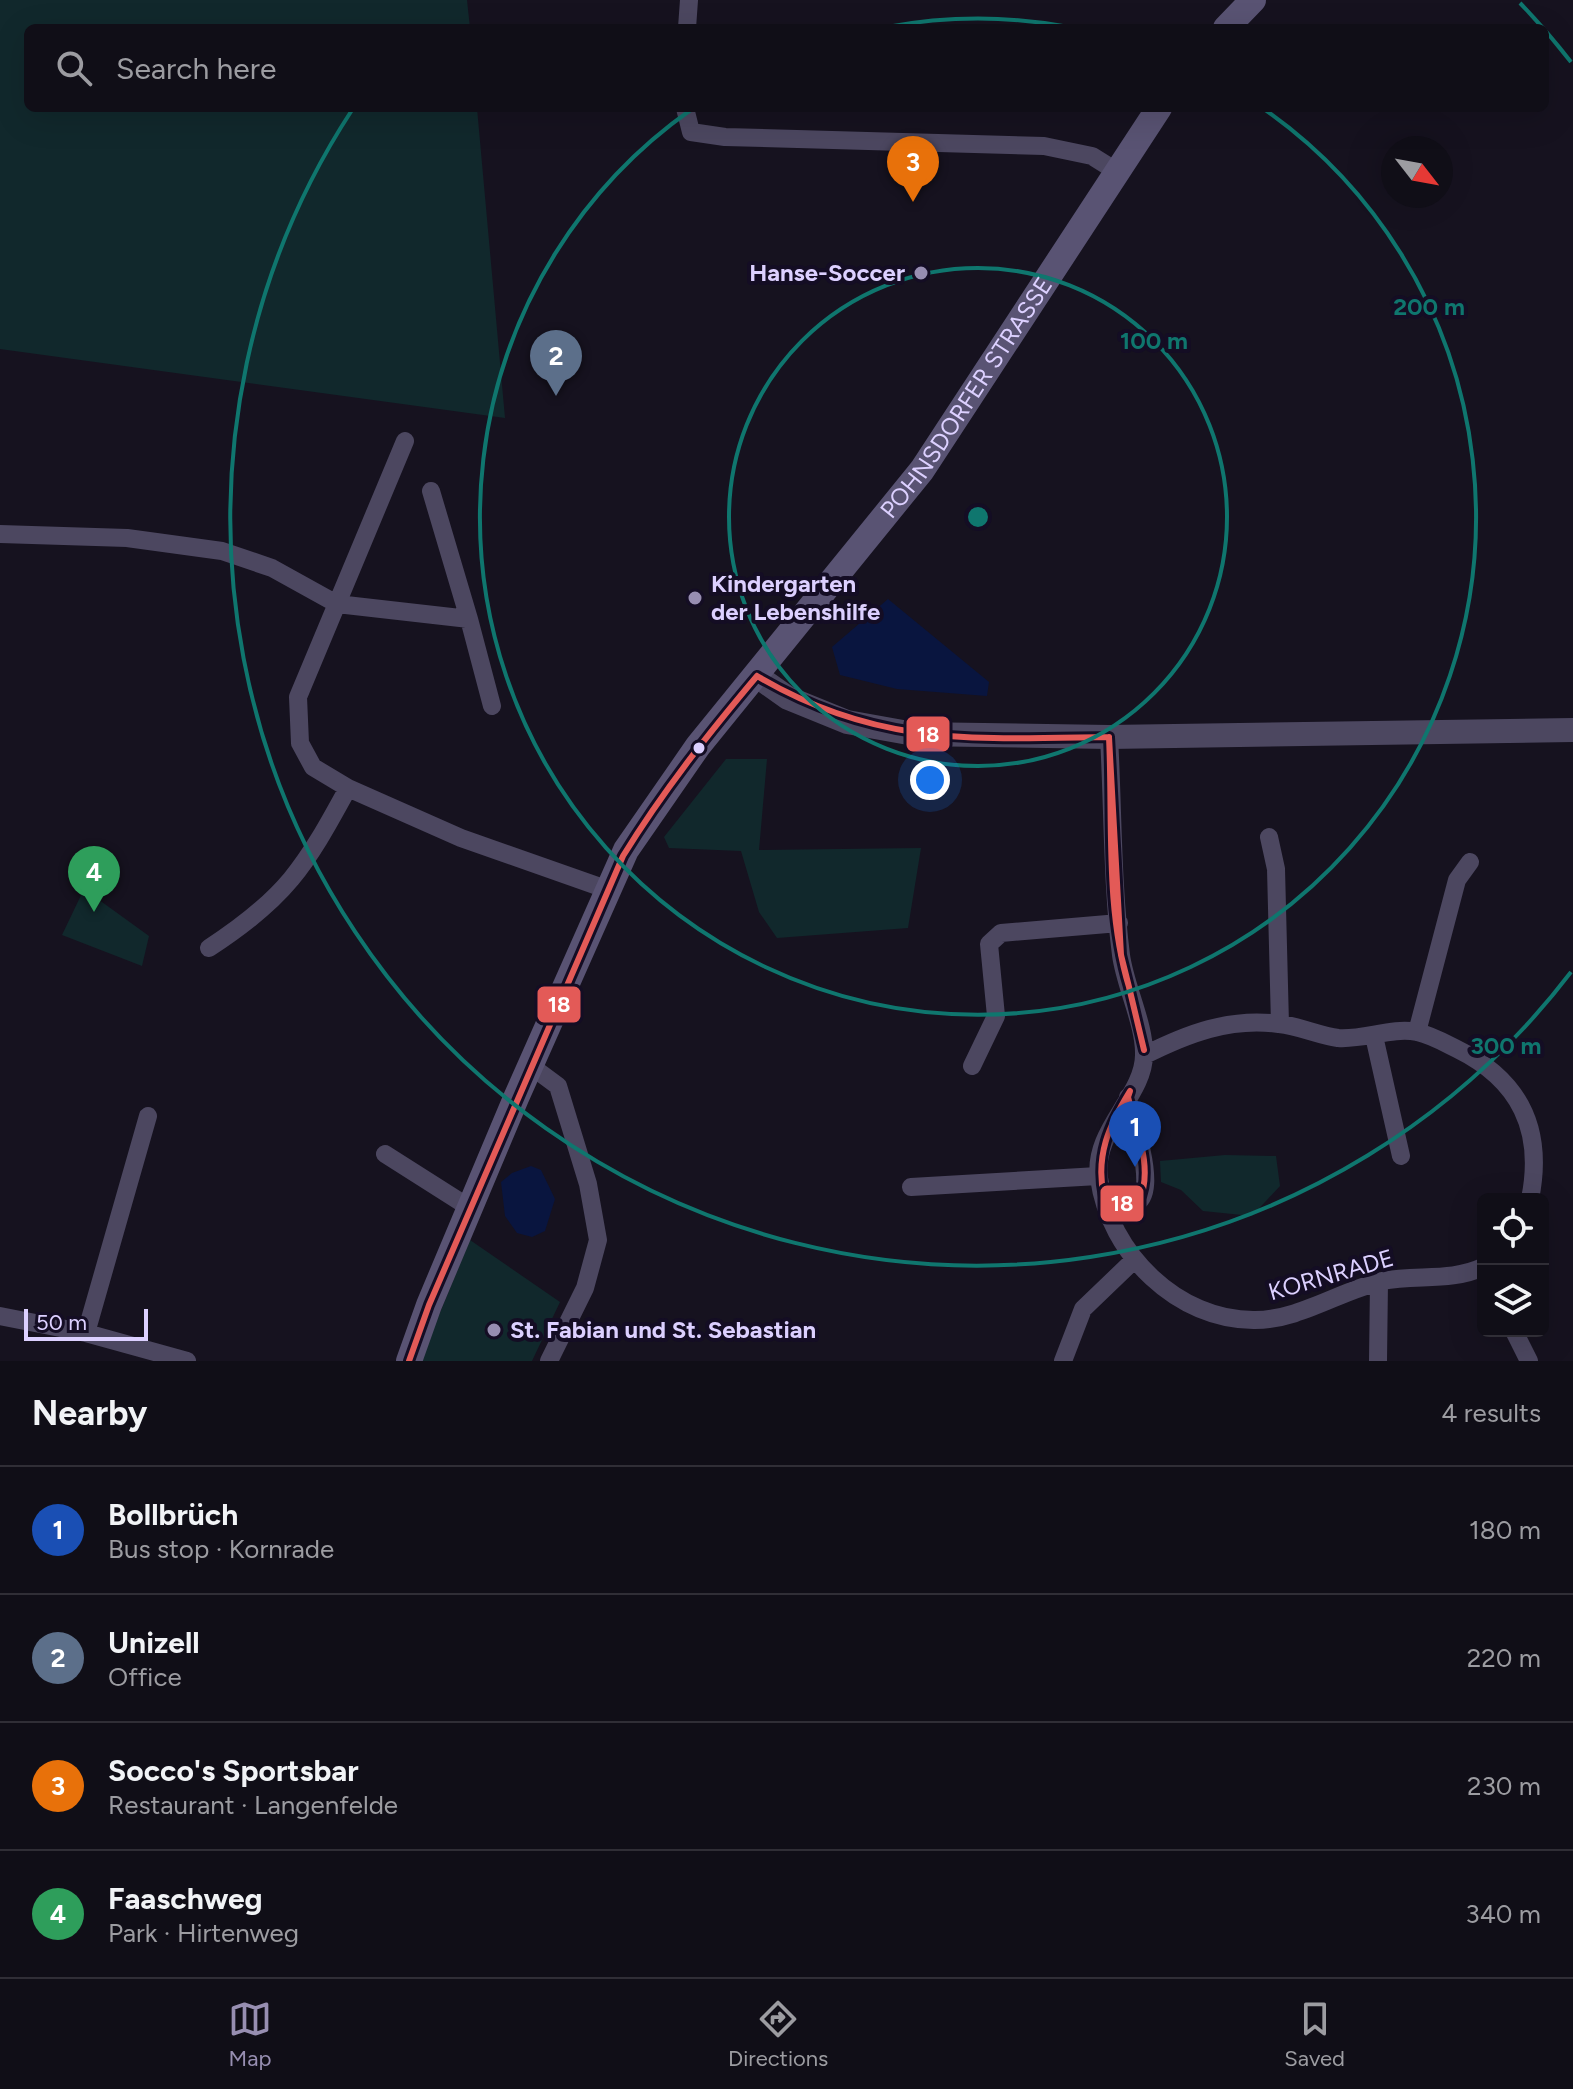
<!DOCTYPE html>
<meta charset="utf-8">
<style>
body{margin:0;font-family:Figtree,sans-serif;background:#1e1c24;color:#f1f3f6}
.controls{position:absolute;right:24px;bottom:24px;display:grid;overflow:hidden;border-radius:12px;box-shadow:0 8px 32px #0002}
.controls button{width:72px;height:72px;display:grid;place-items:center;padding:0;border:0;border-bottom:2px solid #302e36;background:#100e17;color:#f1f3f6;font:40px sans-serif}
.compass{position:absolute;left:1381px;top:136px;width:72px;height:72px;border-radius:50%;background:#100e17;box-shadow:0 8px 32px #0002;rotate:121deg}
.scale{position:absolute;left:24px;bottom:20px;width:124px;box-sizing:border-box;padding-left:8px;border:4px solid #dcd0ff;border-top:0;font-size:22px;line-height:28px;white-space:nowrap;color:#dcd0ff;-webkit-text-stroke:6px #140d24;paint-order:stroke}
.you{position:absolute;left:930px;top:780px;width:28px;height:28px;margin:-20px;border:6px solid #fff;border-radius:50%;background:#1a73e8;box-shadow:0 0 0 12px #1a73e833}
.badge{display:grid;place-items:center;width:52px;height:52px;border-radius:50%;background:#978eb1;color:#fff;font-size:26px;font-weight:700}
.pin{position:absolute;translate:-50% -66px;filter:drop-shadow(0 2px 4px #0008)}
.pin::after{content:'';position:absolute;top:42px;width:28px;height:24px;background:inherit;clip-path:polygon(0 0,100% 0,50% 100%)}
.list{margin:0;padding:0;list-style:none}
h2{display:flex;justify-content:space-between;align-items:center;height:104px;margin:0;padding:0 32px;font-size:34px}
h2 small{font-size:26px;font-weight:400;color:#9c9ca1}
.list li{display:grid;grid-template-columns:52px 1fr auto;gap:24px;align-items:center;box-sizing:border-box;height:128px;padding:0 32px;border-top:2px solid #302e36}
.list b{display:block;font-size:30px;white-space:nowrap}
.list p{margin:0;font-size:26px;white-space:nowrap;color:#9c9ca1}
.list em{font-size:26px;font-style:normal;color:#9c9ca1}
.icon{flex:none;width:44px;height:44px;fill:none;stroke:currentColor;stroke-width:2;stroke-linecap:round;stroke-linejoin:round}
.map{position:relative;flex:none;width:1573px;height:1361px;overflow:hidden}
.search{position:absolute;background:#100e17;box-shadow:0 8px 32px #0002;left:24px;right:24px;top:24px;height:88px;display:flex;align-items:center;gap:20px;box-sizing:border-box;padding:0 28px;border-radius:12px;color:#9c9ca1;font-size:30px}
.sheet{height:616px;background:#100e17}
nav{display:flex;justify-content:space-around;align-items:center;box-sizing:border-box;height:112px;border-top:2px solid #302e36;background:#100e17;font-size:22px;color:#9c9ca1}
nav a{display:grid;justify-items:center;gap:4px}
nav .on{color:#978eb1}
.map>svg:first-child{display:block}
</style>
<div class="map">
<svg width="1573" height="1361" viewBox="0 0 1573 1361">
<rect width="100%" height="100%" fill="#16121f"/>
<path fill="#11282c" d="M0,0H467L470,28H28V108H477L505,418L0,349Z
M726,759H767L759,850L921,848L908,928L777,938L759,912L741,851L669,848L664,837Z
M84,889L149,936L142,966L62,935Z
M1225,1155L1276,1156L1280,1186L1252,1216L1203,1211L1181,1190L1161,1182L1160,1161Z
M470,1240L560,1302L532,1361H420Z"/>
<path fill="#09153f" d="M888,599L989,682L987,696L897,689L840,675L832,647Z
M531,1166L541,1170L555,1199L545,1231L532,1237L517,1233L505,1216L501,1182L512,1173Z"/>
<g fill="none" stroke-linecap="round" stroke-linejoin="round">
<path stroke="#4c4760" stroke-width="18" d="M687,28L689,0
M685,108L691,132L725,137L1044,146L1092,156L1116,171
M405,441L298,697L300,743L313,767L348,788L461,838L606,889
M431,491L469,619
M0,534L127,538L222,551L272,568L337,604L469,619L492,706
M1109,737C1113,809 1112,883 1121,955C1125,986 1145,1025 1144,1055C1144,1096 1092,1131 1099,1178C1109,1253 1178,1321 1255,1320C1299,1320 1340,1291 1382,1281C1416,1274 1451,1282 1483,1267
M1269,837L1276,869L1280,1024
M209,948C286,898 305,867 348,788
M1417,1032L1457,880L1470,862
M1374,1036L1401,1156
M1145,1055C1187,1034 1230,1017 1279,1024C1299,1026 1318,1035 1338,1038C1364,1040 1392,1027 1417,1032C1431,1035 1445,1043 1457,1049C1520,1080 1544,1130 1530,1199
M531,1066L558,1086L588,1184L598,1240L585,1288L549,1361
M972,1066L996,1016L989,944L1001,933L1119,923
M385,1154L470,1208
M911,1187L1098,1176
M1104,1197C1176,1235 1133,1124 1128,1097
M0,1316L86,1333L187,1361
M1514,1331L1529,1361
M86,1333L148,1116
M1063,1361L1083,1309L1134,1260
M1378,1361L1379,1282"/>
<path stroke="#4c4760" stroke-width="24" d="M757,676L788,698L847,722L914,734L1109,737L1573,730"/>
<g stroke="#595373" stroke-width="26">
<path d="M1226,28L1253,0"/>
<path id="s1" d="M409,1361L429,1305L516,1098L626,850L698,746L922,470L1159,108"/>
</g>
<g stroke="#140d24" stroke-width="12">
<path id="bus-1" d="M757,676C877,747 975,739 1109,737
M1109,737L1121,955L1129,987C1105,908 1113,818 1109,737Z
M1129,987L1144,1050
M1129,987L1144,1050
M1130,1091L1128,1097C1136,1129 1154,1169 1139,1201L1126,1205L1104,1197C1095,1156 1109,1125 1130,1091Z
M409,1361L429,1305L623,856C663,791 708,734 757,676"/>
</g>
<use href="#bus-1" stroke="#e35a57" stroke-width="6"/>
</g>
<g fill="none" stroke="#0f766e" stroke-width="4">
<circle cx="978" cy="517" r="249"/>
<path d="M887 27A498 498 0 0 1 1069 27M1264 109A498 498 0 1 1 692 109"/>
<path d="M1571 972A747 747 0 0 1 352 110M1520 3A747 747 0 0 1 1571 62"/>
</g>
<g fill="#978eb1" stroke="#140d24" stroke-width="3">
<circle cx="921" cy="273" r="8"/>
<circle cx="695" cy="598" r="8"/>
<circle cx="494" cy="1330" r="8"/>
</g>
<circle fill="#dcd0ff" stroke="#140d24" stroke-width="3" cx="699" cy="748" r="7"/>
<g text-anchor="middle" stroke-width="8" stroke-linejoin="round" paint-order="stroke">
<g font-size="24" font-weight="bold" fill="#dcd0ff" stroke="#140d24" text-anchor="start">
<text x="905" y="281" text-anchor="end">Hanse-Soccer</text>
<text x="711" y="592">Kindergarten<tspan x="711" dy="28">der Lebenshilfe</tspan></text>
<text x="510" y="1338">St. Fabian und St. Sebastian</text>
</g>
<g font-size="24" fill="#dcd0ff" stroke="#140d24">
<text dy="8" stroke="none"><textPath href="#s1" startOffset="1122">POHNSDORFER STRASSE</textPath></text>
<text transform="translate(1331 1275) rotate(-16)" y="8">KORNRADE</text>
</g>
</g>
<circle cx="978" cy="517" r="12" fill="#0f766e" stroke="#140d24" stroke-width="4"/>
<g font-size="24" text-anchor="middle" font-weight="bold" fill="#0f766e" stroke="#140d24" stroke-width="8" stroke-linejoin="round" paint-order="stroke">
<text x="1429" y="315">200 m</text>
<text x="1154" y="349">100 m</text>
<text x="1506" y="1054">300 m</text>
</g>
<g stroke="#140d24" stroke-width="3">
<rect x="905" y="715" width="46" height="38" rx="8" fill="#e35a57"/>
<rect x="536" y="985" width="46" height="39" rx="8" fill="#e35a57"/>
<rect x="1099" y="1184" width="46" height="39" rx="8" fill="#e35a57"/>
</g>
<g font-size="22" text-anchor="middle" font-weight="bold" fill="#fff">
<text x="928" y="742">18</text>
<text x="559" y="1012">18</text>
<text x="1122" y="1211">18</text>
</g>
</svg>
<div class="controls">
<button><svg class="icon" aria-label="locate" viewBox="0 0 24 24"><circle cx="12" cy="12" r="6"/><path d="M12 2v4M12 18v4M2 12h4M18 12h4"/></svg></button>
<button><svg class="icon" aria-label="layers" viewBox="0 0 24 24"><path d="M12 4l9 5-9 5-9-5zM3 14l9 5 9-5"/></svg></button>
</div>
<svg class="compass" viewBox="-18 -18 36 36"><path d="M0-13l5 13h-10z" fill="#e53935"/><path d="M0 13l5-13h-10z" fill="#9c9ca1"/></svg>
<div class="scale">50 m</div>
<div class="you"></div>
<div class="pin badge" style="left:1135px;top:1167px;background:#1a4fb4">1</div>
<div class="pin badge" style="left:556px;top:396px;background:#5c6f8a">2</div>
<div class="pin badge" style="left:913px;top:202px;background:#e8710a">3</div>
<div class="pin badge" style="left:94px;top:912px;background:#2e9e5b">4</div>
<div class="search"><svg class="icon" aria-label="search" viewBox="0 0 24 24"><circle cx="10" cy="10" r="6"/><path d="M15 15l6 6"/></svg>Search here</div>
</div>
<section class="sheet">
<h2>Nearby<small>4 results</small></h2>
<ul class="list">
<li><span class="badge" style="background:#1a4fb4">1</span><div><b>Bollbrüch</b><p>Bus stop · Kornrade</p></div><em>180 m</em></li>
<li><span class="badge" style="background:#5c6f8a">2</span><div><b>Unizell</b><p>Office</p></div><em>220 m</em></li>
<li><span class="badge" style="background:#e8710a">3</span><div><b>Socco's Sportsbar</b><p>Restaurant · Langenfelde</p></div><em>230 m</em></li>
<li><span class="badge" style="background:#2e9e5b">4</span><div><b>Faaschweg</b><p>Park · Hirtenweg</p></div><em>340 m</em></li>
</ul>
</section>
<nav>
<a class="on"><svg class="icon" aria-label="map" viewBox="0 0 24 24"><path d="M3 6l6-2 6 2 6-2v14l-6 2-6-2-6 2zM9 4v14M15 6v14"/></svg>Map</a>
<a><svg class="icon" aria-label="directions" viewBox="0 0 24 24"><path d="M12 3l9 9-9 9-9-9zM9 14v-3h6M13 9l2 2-2 2"/></svg>Directions</a>
<a><svg class="icon" aria-label="saved" viewBox="0 0 24 24"><path d="M7 4h10v16l-5-4-5 4z"/></svg>Saved</a>
</nav>
